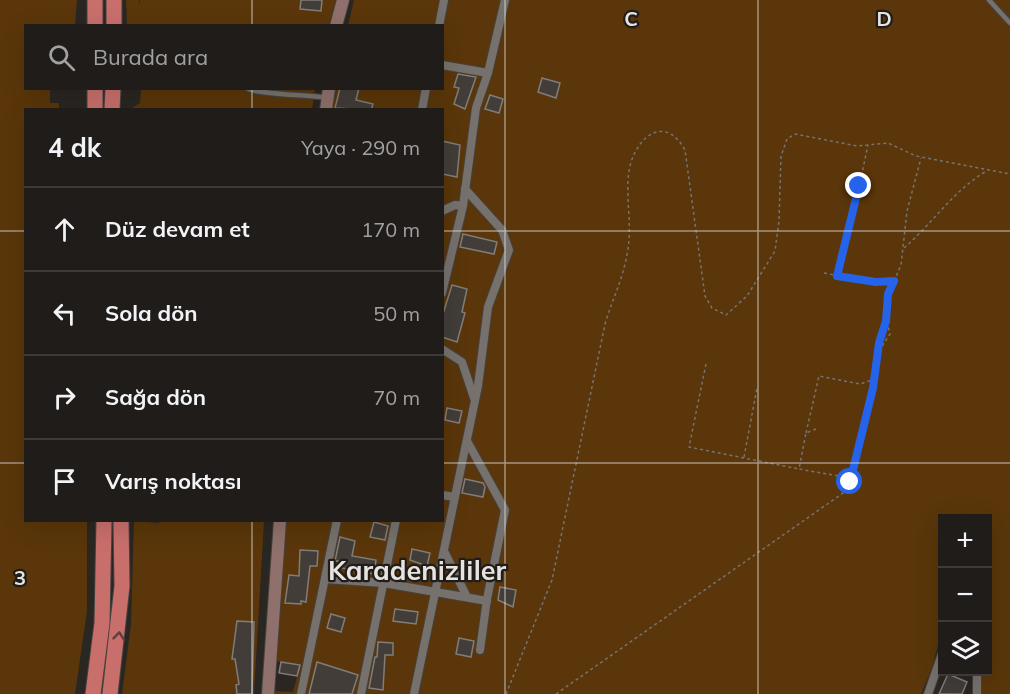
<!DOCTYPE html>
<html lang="tr">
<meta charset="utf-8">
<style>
body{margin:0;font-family:Mulish,sans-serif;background:#282523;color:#f1f3f6}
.controls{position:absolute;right:18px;bottom:18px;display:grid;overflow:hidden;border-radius:0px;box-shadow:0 6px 24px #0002}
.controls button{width:54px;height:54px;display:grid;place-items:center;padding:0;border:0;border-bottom:2px solid #3d3a39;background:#201c1a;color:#f1f3f6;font:30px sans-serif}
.stop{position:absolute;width:18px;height:18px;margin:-14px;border:4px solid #2563eb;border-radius:50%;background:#fff}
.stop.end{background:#2563eb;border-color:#fff;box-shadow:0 2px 6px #0008}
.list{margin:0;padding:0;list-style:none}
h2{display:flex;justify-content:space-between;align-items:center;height:78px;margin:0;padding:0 24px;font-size:26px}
h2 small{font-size:20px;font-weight:400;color:#a2a1a2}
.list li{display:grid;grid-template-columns:39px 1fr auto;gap:18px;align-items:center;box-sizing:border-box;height:84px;padding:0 24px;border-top:2px solid #3d3a39}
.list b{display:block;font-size:22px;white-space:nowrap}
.list em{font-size:20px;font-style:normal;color:#a2a1a2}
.icon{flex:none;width:33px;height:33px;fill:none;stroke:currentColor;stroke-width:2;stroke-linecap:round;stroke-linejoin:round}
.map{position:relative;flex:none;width:1010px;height:694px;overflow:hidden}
.search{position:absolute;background:#201c1a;box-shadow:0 6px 24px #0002;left:24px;top:24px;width:420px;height:66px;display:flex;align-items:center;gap:15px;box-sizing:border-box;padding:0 21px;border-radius:0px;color:#a2a1a2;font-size:22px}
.panel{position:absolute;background:#201c1a;box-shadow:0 6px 24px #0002;left:24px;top:108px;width:420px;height:414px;border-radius:0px}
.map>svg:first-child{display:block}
</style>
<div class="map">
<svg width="1010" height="694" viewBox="0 0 1010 694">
<rect width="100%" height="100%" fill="#2a2622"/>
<path fill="#5a360a" d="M0,0H77L75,25L26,26V88L50,89V103H59V109L26,110V520L87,521V611L75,694H0Z
M126,0H139L140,4V0H336L329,26L127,25Z
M354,0H1010V694H982V672H988V518H942V630L932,668L921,694H275V691L293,692L300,665L276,661L285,521L442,520V110L330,109L333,89L442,88V26L348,25Z
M141,89H315L312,109L129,110L140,103Z
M160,520L264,521L254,694H122L131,624L134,521L159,523Z"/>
<path fill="#423d39" stroke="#817d78" stroke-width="1.5" d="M301,0H322L321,11L300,9Z
M458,74L476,77L465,109L454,104L459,88L454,87Z
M542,78L560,83L556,98L538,92Z
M340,88H359L356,100L373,104L371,110L335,108Z
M490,95L503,99L499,113L485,109Z
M442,141L460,145L457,177L442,174Z
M463,234L497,242L494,254L460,247Z
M452,285L467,289L462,312L465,313L457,342L442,337V317Z
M447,408L462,411L459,423L445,420Z
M465,479L483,483L485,487L483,497L462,493Z
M374,522L388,526L385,540L370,537Z
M340,537L355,541L352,556L376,560L374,574L337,567L338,561H335Z
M412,549L430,553L427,566L410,560Z
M300,550L318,551L317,566H310L306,602L301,601V604L285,603L289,575L299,576Z
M500,587L516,590L513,607L498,600Z
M395,609L418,612L416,624L393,621Z
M331,614L345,618L341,632L327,628Z
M237,621L254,622L252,694H237L236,685L239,684L235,659H232Z
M459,638L474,641L471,657L456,654Z
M378,642L393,643V655H385L383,690L369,688L375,657H377Z
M281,662L300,665L297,676L279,673Z
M317,662L358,675L352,694H309Z
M948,674L967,682L962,694H939Z"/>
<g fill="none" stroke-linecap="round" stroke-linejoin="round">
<g stroke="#45423e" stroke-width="7">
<path id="lane" d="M989,0L1010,23
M247,88C254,94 307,95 321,97"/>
</g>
<g stroke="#45423e" stroke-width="10">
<path id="street" d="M439,26L444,0
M442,65L488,73
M422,110L426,88
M442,211L455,205L463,206
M442,293L463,206L476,108L488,73L505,0
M442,349L462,362L474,398
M467,441L505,510L487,599L480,650
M442,495L455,497
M444,551L467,597
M325,579L384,583L487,601
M301,694L337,520
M361,694L396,520
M414,694L478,386L488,307L509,250L502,230L465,189
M928,694L942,654
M977,694V672"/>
</g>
<g stroke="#45423e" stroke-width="14">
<path id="secondary" d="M336,26L343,0
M326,110L329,88
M268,694L280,520"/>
</g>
<g stroke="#45423e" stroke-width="17">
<path id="highway" d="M95,26V0
M114,26V0
M95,110V88
M112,110L113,88
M93,694L102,623L104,520
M110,694L122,586L121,520"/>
</g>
<path stroke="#777370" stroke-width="1.5" stroke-dasharray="3 3" stroke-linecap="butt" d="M904,248C932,224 953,191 985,172
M824,273L866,281H894
M837,275L848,238L868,145
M879,351L890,334L887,322
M706,364L689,447L799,469
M816,429L806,433L799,469L850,478
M806,433L819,376L860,384L875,379
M744,457L757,388
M506,694L552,580L605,324C612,300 623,279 627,254C633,226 625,198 629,171C634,139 664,112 685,150L705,296L712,308L726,315L747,296L775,251L779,221L781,156L787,139L795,134L857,146L888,143L916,156L1010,174
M556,694L846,491L873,388L879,343L886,321L889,293L901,265L907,211L921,158"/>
<use href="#lane" stroke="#76716c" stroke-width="4.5"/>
<use href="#street" stroke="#76716c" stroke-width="8"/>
<use href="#secondary" stroke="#8f706c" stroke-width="12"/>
<use href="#highway" stroke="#c86f6c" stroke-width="15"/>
</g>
<defs><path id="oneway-chevron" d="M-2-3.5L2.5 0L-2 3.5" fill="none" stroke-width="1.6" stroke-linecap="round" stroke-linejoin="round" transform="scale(1.5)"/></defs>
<use stroke="#633d3a" href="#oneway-chevron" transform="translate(119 636) rotate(-84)"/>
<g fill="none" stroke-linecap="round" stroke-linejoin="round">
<path stroke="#2563eb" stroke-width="8" d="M850,482L873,388L879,343L886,321L888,294L894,281L876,282L837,276L859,186"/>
</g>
<path fill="none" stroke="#e6e3e1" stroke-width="1.5" stroke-opacity="0.55" d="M252,0V26M505,0V694M758,0V694M252,88V110M0,231H26M442,231H1010M0,463H26M442,463H1010M252,520V694"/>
<g text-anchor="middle" stroke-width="4.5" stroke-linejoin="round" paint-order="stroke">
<g font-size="27" font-weight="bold" fill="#e6e3e1" stroke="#201c18">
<text x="417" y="580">Karadenizliler</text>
</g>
</g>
<g font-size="20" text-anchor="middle" font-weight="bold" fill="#e6e3e1" stroke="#201c18" stroke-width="4.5" stroke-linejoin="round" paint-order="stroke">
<text x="631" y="26">C</text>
<text x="884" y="26">D</text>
<text x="20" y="585">3</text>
</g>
</svg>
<div class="controls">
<button>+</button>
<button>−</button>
<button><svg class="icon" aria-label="layers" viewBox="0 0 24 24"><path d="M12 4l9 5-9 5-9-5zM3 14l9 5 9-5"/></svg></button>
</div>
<div class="stop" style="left:850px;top:482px"></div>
<div class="stop end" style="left:859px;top:186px"></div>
<div class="search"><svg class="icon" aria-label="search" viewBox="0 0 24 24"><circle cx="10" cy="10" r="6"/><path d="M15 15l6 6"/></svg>Burada ara</div>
<section class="panel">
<h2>4 dk<small>Yaya · 290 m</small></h2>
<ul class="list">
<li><svg class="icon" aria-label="ahead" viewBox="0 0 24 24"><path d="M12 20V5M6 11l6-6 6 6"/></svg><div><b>Düz devam et</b></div><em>170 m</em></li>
<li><svg class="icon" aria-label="left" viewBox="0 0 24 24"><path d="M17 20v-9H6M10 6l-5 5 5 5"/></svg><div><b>Sola dön</b></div><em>50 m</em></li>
<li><svg class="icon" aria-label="right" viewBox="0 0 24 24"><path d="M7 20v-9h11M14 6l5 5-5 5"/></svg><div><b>Sağa dön</b></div><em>70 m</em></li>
<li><svg class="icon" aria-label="arrive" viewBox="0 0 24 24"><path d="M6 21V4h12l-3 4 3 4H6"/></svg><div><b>Varış noktası</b></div></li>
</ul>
</section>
</div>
